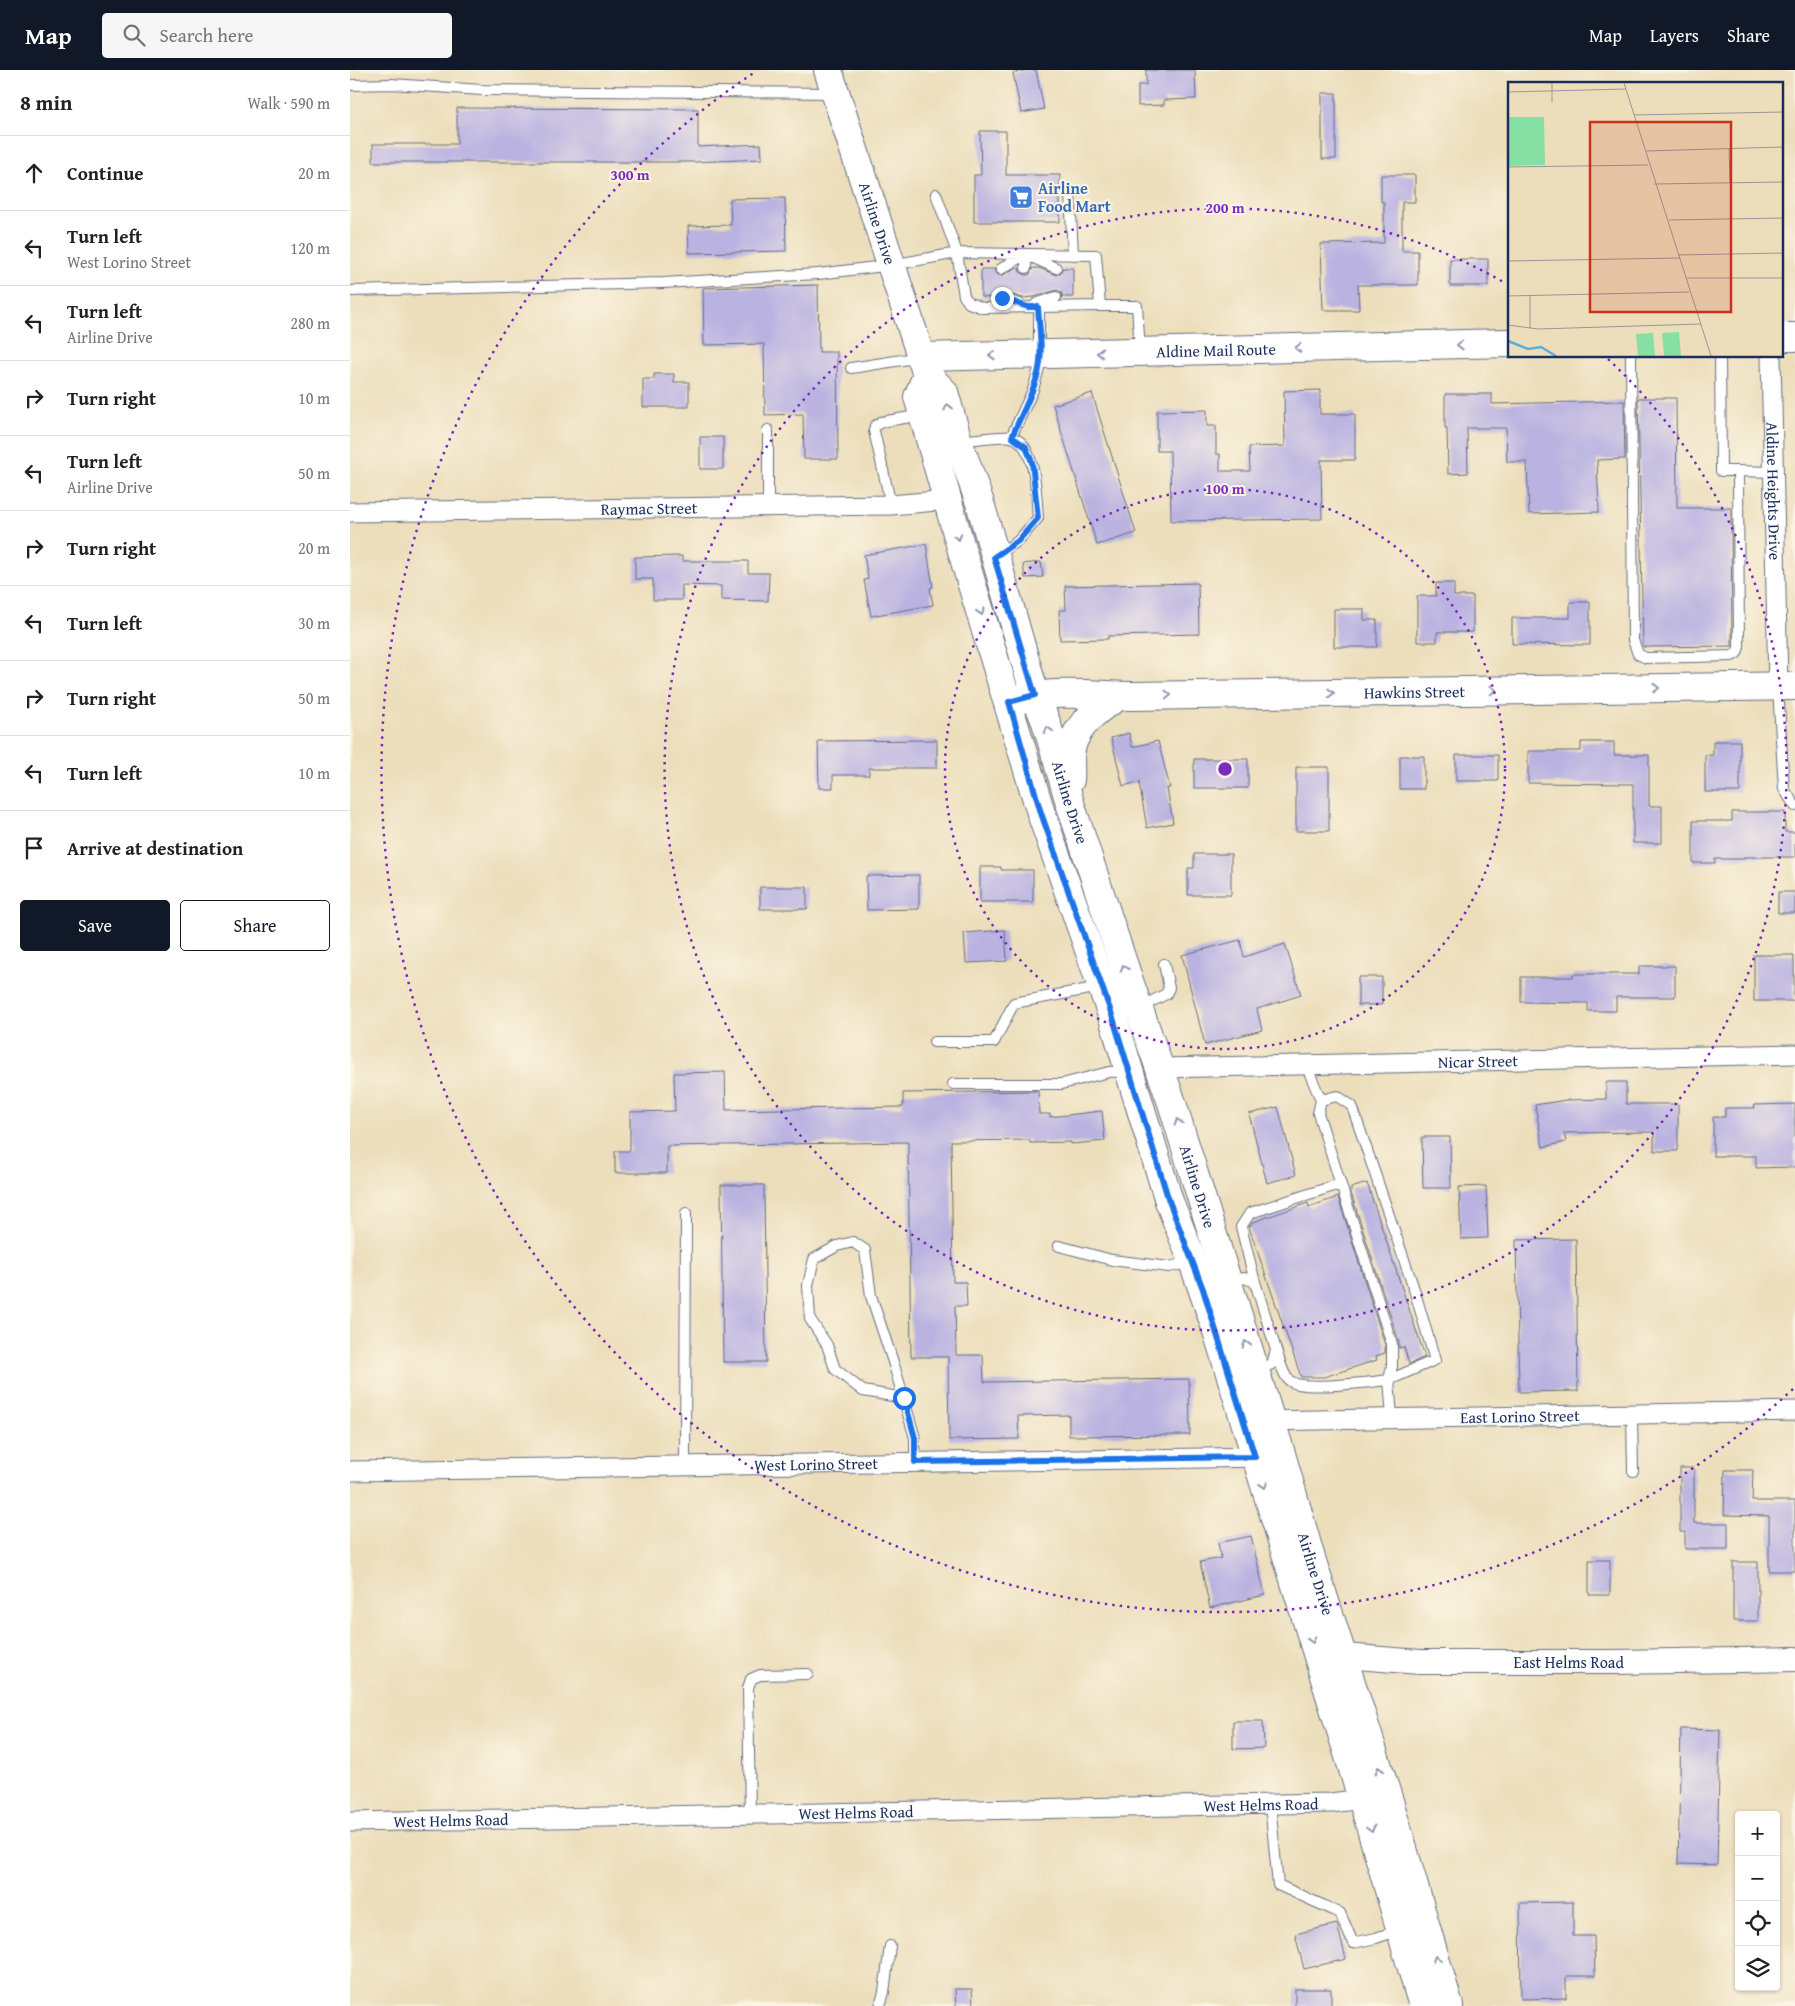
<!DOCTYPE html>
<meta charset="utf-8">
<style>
body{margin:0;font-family:"Gentium Book Plus",serif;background:#f6f6f6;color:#202124}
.controls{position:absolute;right:15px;bottom:15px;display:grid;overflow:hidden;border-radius:5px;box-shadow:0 1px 4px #0004}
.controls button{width:45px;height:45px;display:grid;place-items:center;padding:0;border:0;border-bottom:1px solid #e0e0e0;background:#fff;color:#202124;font:25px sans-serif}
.stop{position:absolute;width:15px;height:15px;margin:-11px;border:4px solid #1a73e8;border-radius:50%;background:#fff}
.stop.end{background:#1a73e8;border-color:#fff;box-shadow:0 1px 5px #0008}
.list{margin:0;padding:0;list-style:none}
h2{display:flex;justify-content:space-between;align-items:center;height:65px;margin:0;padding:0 20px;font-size:21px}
h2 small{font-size:16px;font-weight:400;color:#757577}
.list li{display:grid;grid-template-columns:32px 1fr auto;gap:15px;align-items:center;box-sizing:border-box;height:75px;padding:0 20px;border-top:1px solid #e0e0e0}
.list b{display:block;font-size:19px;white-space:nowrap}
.list p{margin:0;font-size:16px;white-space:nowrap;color:#757577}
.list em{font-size:16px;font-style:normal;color:#757577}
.actions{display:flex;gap:10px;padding:15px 20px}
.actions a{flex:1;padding:11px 0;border:1px solid #111827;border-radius:5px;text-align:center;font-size:18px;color:#111827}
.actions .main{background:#111827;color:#fff}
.icon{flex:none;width:28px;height:28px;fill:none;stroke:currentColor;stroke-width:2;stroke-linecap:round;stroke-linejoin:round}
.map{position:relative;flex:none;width:1445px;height:1936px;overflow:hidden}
header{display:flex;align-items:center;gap:30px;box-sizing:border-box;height:70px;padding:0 25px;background:#111827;color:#fff}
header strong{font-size:24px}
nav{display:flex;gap:28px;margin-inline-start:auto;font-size:18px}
.search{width:350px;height:45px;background:#f6f6f6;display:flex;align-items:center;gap:12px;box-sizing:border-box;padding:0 18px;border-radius:5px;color:#757577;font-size:19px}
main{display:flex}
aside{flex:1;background:#fff}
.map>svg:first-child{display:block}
</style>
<header>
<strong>Map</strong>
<div class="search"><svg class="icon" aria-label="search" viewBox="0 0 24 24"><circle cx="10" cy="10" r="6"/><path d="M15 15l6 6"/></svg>Search here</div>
<nav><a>Map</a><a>Layers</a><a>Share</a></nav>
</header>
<main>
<aside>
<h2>8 min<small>Walk · 590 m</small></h2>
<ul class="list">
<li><svg class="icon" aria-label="ahead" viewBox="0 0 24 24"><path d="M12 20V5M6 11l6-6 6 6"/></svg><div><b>Continue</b></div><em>20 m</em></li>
<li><svg class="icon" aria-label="left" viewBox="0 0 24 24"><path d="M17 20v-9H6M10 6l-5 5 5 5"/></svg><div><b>Turn left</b><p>West Lorino Street</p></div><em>120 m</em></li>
<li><svg class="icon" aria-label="left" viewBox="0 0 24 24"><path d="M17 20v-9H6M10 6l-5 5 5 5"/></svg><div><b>Turn left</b><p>Airline Drive</p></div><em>280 m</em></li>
<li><svg class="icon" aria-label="right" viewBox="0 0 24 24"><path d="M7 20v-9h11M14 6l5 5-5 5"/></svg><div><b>Turn right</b></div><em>10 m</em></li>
<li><svg class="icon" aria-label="left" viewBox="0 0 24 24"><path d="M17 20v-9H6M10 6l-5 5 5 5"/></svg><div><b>Turn left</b><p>Airline Drive</p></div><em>50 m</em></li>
<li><svg class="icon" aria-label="right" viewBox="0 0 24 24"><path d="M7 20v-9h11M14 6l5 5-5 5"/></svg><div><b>Turn right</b></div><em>20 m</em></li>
<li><svg class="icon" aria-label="left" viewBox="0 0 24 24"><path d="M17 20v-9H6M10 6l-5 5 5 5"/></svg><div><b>Turn left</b></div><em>30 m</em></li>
<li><svg class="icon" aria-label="right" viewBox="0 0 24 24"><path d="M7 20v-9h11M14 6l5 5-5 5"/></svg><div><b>Turn right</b></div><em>50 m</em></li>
<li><svg class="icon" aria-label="left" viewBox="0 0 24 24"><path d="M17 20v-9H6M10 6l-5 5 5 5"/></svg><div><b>Turn left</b></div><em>10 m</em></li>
<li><svg class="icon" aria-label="arrive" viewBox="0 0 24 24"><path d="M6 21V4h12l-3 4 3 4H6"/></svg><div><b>Arrive at destination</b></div></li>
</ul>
<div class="actions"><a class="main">Save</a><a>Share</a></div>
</aside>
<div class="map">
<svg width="1445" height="1936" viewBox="0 0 1445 1936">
<rect width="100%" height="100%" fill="#fcf5e5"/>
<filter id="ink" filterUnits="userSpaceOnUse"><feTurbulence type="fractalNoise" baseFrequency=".02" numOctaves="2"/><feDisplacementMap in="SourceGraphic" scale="10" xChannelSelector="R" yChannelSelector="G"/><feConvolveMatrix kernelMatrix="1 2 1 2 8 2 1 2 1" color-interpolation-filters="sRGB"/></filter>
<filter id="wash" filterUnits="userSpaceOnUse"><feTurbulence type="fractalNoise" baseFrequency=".0096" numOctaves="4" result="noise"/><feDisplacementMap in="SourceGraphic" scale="20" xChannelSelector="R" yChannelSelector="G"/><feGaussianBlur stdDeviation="1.12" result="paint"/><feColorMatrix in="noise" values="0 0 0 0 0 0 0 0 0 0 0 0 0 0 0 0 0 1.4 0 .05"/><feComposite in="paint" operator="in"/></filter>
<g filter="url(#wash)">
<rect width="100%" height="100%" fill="#ecdebb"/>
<g id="blocks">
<path fill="#bab3e1" d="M678,0H686L694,39L671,43L663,3Z
M796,0H845L846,29L814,30V35L788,36V15H796Z
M972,23H986V89H972Z
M107,38L348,39V77L411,74L412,89L345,92H23V74H107Z
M630,61H656V105H710V152H624V105H631Z
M1031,105H1065V132H1052V181H1068V215H1008L1009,240H973L971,174L1034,173V132H1031Z
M435,128L436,181L339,183L338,156L381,155L380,129Z
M1100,189H1138V216H1100Z
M665,198H669L670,202L676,205L680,204L683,198H689L706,205L710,203L713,198H723V227H713L711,222L707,220L684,227L672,228L650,221L646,223L644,228L631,227V199H644L645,203L651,206Z
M468,215L469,282H487L488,389H454L453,344L415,345L414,274L354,275L353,218Z
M304,304H324V312H339V337H293V309H304Z
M970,320V344H1005V390H971L972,449L821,451L820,381H807V341L857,340V356H866V384H870V401H900L899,377L935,376L934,321Z
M742,323L786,463L747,475L703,335Z
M1095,324H1142V334L1274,331L1275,389L1247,390L1249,442L1179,444L1177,392H1157L1156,358H1117L1118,403L1098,404L1097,358H1095Z
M1288,328H1326L1327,438H1381L1382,576L1293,577Z
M350,367H373V399H350Z
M576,474L583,517L580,518L583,535L521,546L514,510L518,509L514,485Z
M332,486V491H398V503H419L418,531L371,530V516L332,515V530H303V509H285V487Z
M691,492L693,507L675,508L673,494Z
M848,513L849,564L758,566V569L710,570L709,540H716L715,516Z
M1086,513H1104V526H1123V562H1087V572H1067V526H1086Z
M1220,532H1240V575L1162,574V548H1220Z
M984,539H1014V550H1027V577H984Z
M779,663L782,677L808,671L820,718H817L823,753L797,758L789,712L773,716L761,668Z
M587,670V698H519V705H483V718H469L468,671Z
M1363,671H1390V722H1355V685H1363Z
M1231,672H1264V685H1299V736H1312V773H1283V714L1178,713V681H1231Z
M1106,685H1148V711H1106Z
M1050,686H1074V719H1050Z
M844,689H898V718H844Z
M946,697H979V761H946Z
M1382,742H1435V762H1445V787H1394V789H1365V793H1343V751H1382Z
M844,784H881V825H838V798H844Z
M630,797H651V800H683V832H630Z
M569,805V839L517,840L516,806Z
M410,817H457V839H410Z
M1428,822H1445V843H1428Z
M655,860L657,891L616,893L614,863Z
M890,870L894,887L935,874L951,925L907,939L912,960L855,975L832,885Z
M1404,885H1444V931H1404Z
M1289,896H1325V927H1266V941H1238V933L1171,932V907H1223V904H1289Z
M1008,907H1032V935H1008Z
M375,1002L376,1040L553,1037V1023L688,1021L689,1044H700V1047L752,1041L755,1071L721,1074V1072L680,1073V1070L601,1071L603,1212H616L617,1236H605L606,1285H633L634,1312L839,1309L840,1365L719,1366V1345L668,1346L669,1369L599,1370L598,1287H561L558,1072L317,1076V1103H265V1081H280V1042L325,1041L324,1003Z
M1256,1012H1276V1034H1328V1081H1304V1062L1214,1063L1216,1072L1193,1077L1185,1035L1216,1030L1256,1029Z
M1445,1034V1097L1406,1098V1086H1363V1047H1375V1038H1405L1404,1035Z
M928,1037L946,1105L917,1113L899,1044Z
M1072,1067H1100L1101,1118H1073Z
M1017,1113L1075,1287L1059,1294L1054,1277L1049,1278V1272L1001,1123V1118Z
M371,1115H414L416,1292H373Z
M1136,1116L1138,1168L1111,1169L1109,1117Z
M988,1127L1035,1275V1283L1026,1286L1027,1290L974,1307H951L899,1157L903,1152L958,1133L959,1137Z
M1226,1169L1228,1321L1169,1322L1166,1170Z
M1330,1398H1344V1453H1378V1479H1335V1462H1330Z
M1375,1400H1403L1402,1431H1445V1501H1419V1446L1374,1445Z
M901,1466L915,1525L860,1538L850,1492L871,1488L868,1473Z
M1239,1490H1260V1525H1239Z
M1383,1492H1408V1551H1383Z
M883,1651H913L914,1678L883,1679Z
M1331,1659L1370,1660L1367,1795L1328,1794Z
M1223,1832V1866H1244L1245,1906H1216V1928L1171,1929L1170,1833Z
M987,1854L996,1889L954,1899L945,1864Z
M605,1919H622L623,1936H606Z
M945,1919H981V1936H945Z"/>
</g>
</g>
<g filter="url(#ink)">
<use href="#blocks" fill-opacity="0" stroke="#646c7f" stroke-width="1"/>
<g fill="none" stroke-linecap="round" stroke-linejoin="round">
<g stroke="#646c7f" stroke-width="12">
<path id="service" d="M0,15L41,14L132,20L484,23
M720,122L723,185
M586,124L607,183L614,226L619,233L633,238L689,237
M676,184V198
M679,186L706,198
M651,199L674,185
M0,221L313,213L468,204L542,195L607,183L746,185L750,236H787L790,281
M651,228L670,234
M686,234L706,227
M1281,286L1283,570L1288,584L1296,588L1382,586L1387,583L1389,577L1388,401L1423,402
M1370,286L1371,401H1388
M501,298L571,287
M418,360V437
M661,367L683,320L689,298V237L750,236
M610,371C620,370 654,365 661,367C687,373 686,427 688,448L668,471L647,485
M541,435L524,361L525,356L531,352L572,345
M1428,617L1434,719L1445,736
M789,938L816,924L819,918L814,894
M584,972H644L664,933L750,917
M603,1014H712L759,1002L778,1001
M971,1030L987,1026L1002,1036L1064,1219L1084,1287L1085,1290L1039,1310L1042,1347
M709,1176L762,1190L819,1197L842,1192
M878,1211L895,1208L905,1212L926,1280L922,1294L907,1301
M905,1212L891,1157L900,1143L990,1114
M926,1280C929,1288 933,1306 940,1311C953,1321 1021,1312 1039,1310L1042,1296V1274L968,1043L971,1030L956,995
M554,1328L513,1321L485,1299L477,1275L460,1249L458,1215L464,1189L487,1176L503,1172L515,1180L521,1226L544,1295L565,1368V1393
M1282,1343L1283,1401
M335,1396L336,1143
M920,1734L928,1815L990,1843L1003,1873L1026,1868L1049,1860
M400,1744L398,1618L401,1609L410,1605L458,1604
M530,1936L534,1922L540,1876"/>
</g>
<g stroke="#646c7f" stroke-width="21">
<g id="minor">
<path id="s1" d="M1421,286L1428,616"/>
<path id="s2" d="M0,442L541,435L598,430"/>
<path id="s3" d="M810,998L1445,984"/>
<path id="s4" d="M910,1351L1445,1341"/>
<path id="s5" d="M0,1401L918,1387"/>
<path id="s6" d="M0,1752L981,1733L1012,1729"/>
</g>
</g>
<g stroke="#646c7f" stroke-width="26">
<g id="tertiary">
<path id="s7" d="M994,1586L1070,1592H1263L1445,1589"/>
</g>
</g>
<g stroke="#646c7f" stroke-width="30">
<g id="secondary">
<path id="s8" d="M478,0L577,305L594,322L608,371L630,433L685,625L696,652L720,733L778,908L822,1033L932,1387L960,1485L1039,1731L1099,1936"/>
<path d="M1431,267H1445"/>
<path id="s9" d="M572,287L1159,273"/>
<path d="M577,305L568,327L616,495L691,743L763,948L819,1131L843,1192L866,1258L1015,1738L1073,1936"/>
<path id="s10" d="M670,629C706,620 745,625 783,626L1445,616"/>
<path d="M720,710C721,701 719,689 721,679C726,655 750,636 770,626"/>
</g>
</g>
<use href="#service" stroke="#fff" stroke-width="10"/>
<use href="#minor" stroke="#fff" stroke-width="19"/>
<use href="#tertiary" stroke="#fff" stroke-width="24"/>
<use href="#secondary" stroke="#fff" stroke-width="28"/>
</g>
<defs><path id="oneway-chevron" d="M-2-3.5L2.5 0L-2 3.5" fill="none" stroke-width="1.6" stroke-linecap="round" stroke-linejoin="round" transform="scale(1.25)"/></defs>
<g stroke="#8d97ae">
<use href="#oneway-chevron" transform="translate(1110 275) rotate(179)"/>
<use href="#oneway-chevron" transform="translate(948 278) rotate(179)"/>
<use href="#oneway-chevron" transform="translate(750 283) rotate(179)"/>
<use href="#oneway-chevron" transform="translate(642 285) rotate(179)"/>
<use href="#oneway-chevron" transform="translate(598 337) rotate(-104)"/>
<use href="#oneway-chevron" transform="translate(608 467) rotate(74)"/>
<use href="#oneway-chevron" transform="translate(631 542) rotate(73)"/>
<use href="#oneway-chevron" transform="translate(1306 618) rotate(-1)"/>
<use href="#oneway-chevron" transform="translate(1143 620) rotate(-1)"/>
<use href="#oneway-chevron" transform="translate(981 623) rotate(-1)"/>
<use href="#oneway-chevron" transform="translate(818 625) rotate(-1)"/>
<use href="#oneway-chevron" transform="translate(698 660) rotate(-107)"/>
<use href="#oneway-chevron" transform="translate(774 898) rotate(-108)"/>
<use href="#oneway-chevron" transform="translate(828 1052) rotate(-107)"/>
<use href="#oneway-chevron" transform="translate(896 1274) rotate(-107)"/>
<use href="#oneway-chevron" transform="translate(914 1415) rotate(73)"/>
<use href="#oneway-chevron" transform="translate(962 1570) rotate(73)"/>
<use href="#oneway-chevron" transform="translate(1029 1700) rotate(-107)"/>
<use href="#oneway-chevron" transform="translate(1021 1759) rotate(74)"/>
<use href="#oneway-chevron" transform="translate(1086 1889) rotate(-107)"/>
</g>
</g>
<g fill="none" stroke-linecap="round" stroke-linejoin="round" filter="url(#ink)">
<path stroke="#1a73e8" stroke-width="6" d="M554,1328L565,1368V1392L905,1387L853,1219L819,1131L763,948L691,743L659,632L685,625L644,487L668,471L688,448L682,392L676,377L662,367C671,344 684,323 689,299C693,279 689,257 688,237H678L652,228"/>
</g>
<g fill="none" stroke="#7b2cbf" stroke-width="2.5" stroke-dasharray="2.5 5">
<circle cx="875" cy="699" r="280"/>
<path d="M1258 289A561 561 0 1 1 1155 213"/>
<path d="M1443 1319A841 841 0 1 1 405 2"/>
</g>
<defs>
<g id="supermarket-square" transform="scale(1.25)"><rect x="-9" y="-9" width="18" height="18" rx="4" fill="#3f7fe0" stroke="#fcf5e5"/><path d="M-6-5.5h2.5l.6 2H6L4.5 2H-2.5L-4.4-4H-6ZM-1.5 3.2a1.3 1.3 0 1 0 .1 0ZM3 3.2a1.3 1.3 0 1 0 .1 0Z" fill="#fff"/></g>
</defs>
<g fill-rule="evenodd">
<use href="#supermarket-square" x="671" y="127"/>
</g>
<g text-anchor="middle" stroke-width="4" stroke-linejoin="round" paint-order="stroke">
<g font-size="16" font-weight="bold" fill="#366cbe" stroke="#fcf5e5" text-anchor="start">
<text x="688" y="124">Airline<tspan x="688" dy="18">Food Mart</tspan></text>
</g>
<g font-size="16" fill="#1b2f5e" stroke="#fcf5e5">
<text dy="6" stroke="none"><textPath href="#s8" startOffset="161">Airline Drive</textPath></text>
<text dy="6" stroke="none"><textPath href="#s9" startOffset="294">Aldine Mail Route</textPath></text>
<text dy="6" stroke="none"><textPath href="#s1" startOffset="135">Aldine Heights Drive</textPath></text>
<text dy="6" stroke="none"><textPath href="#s2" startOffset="299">Raymac Street</textPath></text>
<text dy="6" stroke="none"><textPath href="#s10" startOffset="395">Hawkins Street</textPath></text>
<text dy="6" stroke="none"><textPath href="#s8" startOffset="774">Airline Drive</textPath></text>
<text dy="6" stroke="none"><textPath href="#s3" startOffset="318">Nicar Street</textPath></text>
<text dy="6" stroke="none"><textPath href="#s8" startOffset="1179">Airline Drive</textPath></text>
<text dy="6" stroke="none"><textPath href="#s4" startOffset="260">East Lorino Street</textPath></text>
<text dy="6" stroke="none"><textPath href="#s5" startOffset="466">West Lorino Street</textPath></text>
<text dy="6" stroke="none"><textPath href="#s8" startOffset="1584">Airline Drive</textPath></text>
<text dy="6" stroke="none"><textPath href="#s7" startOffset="225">East Helms Road</textPath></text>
<text dy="6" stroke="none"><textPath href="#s6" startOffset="911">West Helms Road</textPath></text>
<text dy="6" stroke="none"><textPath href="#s6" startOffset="506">West Helms Road</textPath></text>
<text dy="6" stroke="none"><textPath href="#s6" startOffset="101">West Helms Road</textPath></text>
</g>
</g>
<g transform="translate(1158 12)">
<rect width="275" height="275" fill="#ecdebb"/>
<path d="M0,35H36L37,83L0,84ZM171,250L173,274H156L154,251ZM145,251L147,274H130L128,252Z" fill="#86dfa3"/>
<path fill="none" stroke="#5aafd6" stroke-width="2.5" d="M0,259L20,267L33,265L48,274"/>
<path fill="none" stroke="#989896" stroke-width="1" d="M116,1L203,274M0,10L118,7M44,20V1M126,33L275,30M221,67L222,101M138,69L275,65M0,85L140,83M146,102L275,100M161,138L275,136M170,173L275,171M0,179L172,176M179,196H275M22,213V246M0,214L181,210M0,243L30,247L193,242"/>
<path fill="#c8321e" fill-opacity="0.15" stroke="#c8321e" stroke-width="2.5" d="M82,40H223V230H82Z"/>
<rect width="275" height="275" fill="none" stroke="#1b2f5e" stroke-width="2.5"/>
</g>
<circle cx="875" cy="699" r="8" fill="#7b2cbf" stroke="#fcf5e5" stroke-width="2.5"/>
<g font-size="15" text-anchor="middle" font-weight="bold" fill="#7b2cbf" stroke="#fcf5e5" stroke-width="4" stroke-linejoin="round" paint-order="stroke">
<text x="280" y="110">300 m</text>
<text x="875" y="143">200 m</text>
<text x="875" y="424">100 m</text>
</g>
</svg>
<div class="controls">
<button>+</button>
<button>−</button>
<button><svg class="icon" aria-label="locate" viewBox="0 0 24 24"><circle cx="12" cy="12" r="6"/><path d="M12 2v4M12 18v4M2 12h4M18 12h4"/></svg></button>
<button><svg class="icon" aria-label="layers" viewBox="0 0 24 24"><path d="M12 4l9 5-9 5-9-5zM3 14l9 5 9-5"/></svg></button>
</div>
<div class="stop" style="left:554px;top:1328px"></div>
<div class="stop end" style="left:652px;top:228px"></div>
</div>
</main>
